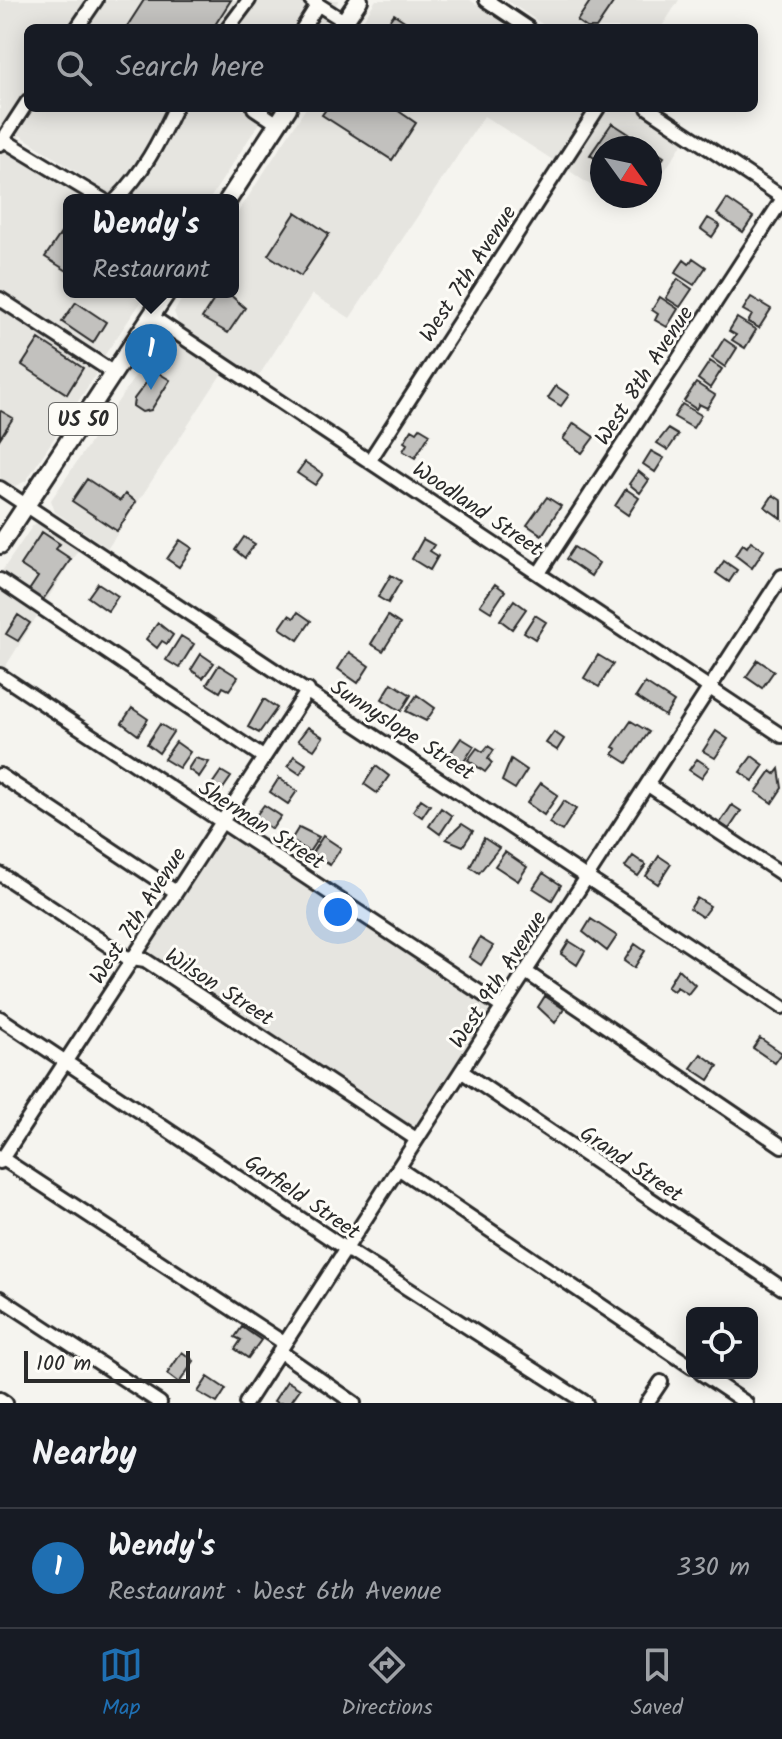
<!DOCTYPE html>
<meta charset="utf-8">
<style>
body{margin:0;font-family:Kalam,sans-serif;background:#242831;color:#f1f3f6}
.controls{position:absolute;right:24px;bottom:24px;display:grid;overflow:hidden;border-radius:12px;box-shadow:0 4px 20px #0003}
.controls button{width:72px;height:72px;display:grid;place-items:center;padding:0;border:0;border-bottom:2px solid #363941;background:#171b24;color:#f1f3f6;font:40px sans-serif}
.compass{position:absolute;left:590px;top:136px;width:72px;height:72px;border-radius:50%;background:#171b24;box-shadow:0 4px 20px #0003;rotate:123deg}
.scale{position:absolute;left:24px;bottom:20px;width:166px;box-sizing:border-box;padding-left:8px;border:4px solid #2b2b2b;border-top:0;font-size:22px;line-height:28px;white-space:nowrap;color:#2b2b2b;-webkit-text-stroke:6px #fdfcf7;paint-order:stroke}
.you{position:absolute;left:338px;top:912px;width:28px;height:28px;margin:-20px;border:6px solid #fff;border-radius:50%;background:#1a73e8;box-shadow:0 0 0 12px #1a73e833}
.badge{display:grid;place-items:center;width:52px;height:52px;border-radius:50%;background:#1f6fb2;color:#fff;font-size:26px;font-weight:700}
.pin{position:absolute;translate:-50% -66px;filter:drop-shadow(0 2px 4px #0008)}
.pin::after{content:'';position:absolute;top:42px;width:28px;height:24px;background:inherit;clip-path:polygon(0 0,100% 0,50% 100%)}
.popup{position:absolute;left:63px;top:194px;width:176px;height:104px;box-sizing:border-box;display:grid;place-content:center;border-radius:12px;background:#171b24;filter:drop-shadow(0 2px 6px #0005);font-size:26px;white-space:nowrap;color:#9ea1a6}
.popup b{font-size:30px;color:#f1f3f6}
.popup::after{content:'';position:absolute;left:50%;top:100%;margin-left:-16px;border:16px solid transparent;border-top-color:#171b24}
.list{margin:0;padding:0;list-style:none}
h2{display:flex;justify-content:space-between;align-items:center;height:104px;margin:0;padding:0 32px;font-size:34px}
h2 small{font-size:26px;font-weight:400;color:#9ea1a6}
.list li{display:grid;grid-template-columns:52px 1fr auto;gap:24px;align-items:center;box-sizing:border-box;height:120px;padding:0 32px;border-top:2px solid #363941}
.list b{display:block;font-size:30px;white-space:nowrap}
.list p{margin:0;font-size:26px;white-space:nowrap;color:#9ea1a6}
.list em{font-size:26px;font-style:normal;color:#9ea1a6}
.icon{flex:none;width:44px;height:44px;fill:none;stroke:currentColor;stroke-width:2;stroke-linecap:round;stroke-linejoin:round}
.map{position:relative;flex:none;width:782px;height:1403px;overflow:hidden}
.search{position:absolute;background:#171b24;box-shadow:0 4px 20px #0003;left:24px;right:24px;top:24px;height:88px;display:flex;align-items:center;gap:20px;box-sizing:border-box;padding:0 28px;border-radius:12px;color:#9ea1a6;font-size:30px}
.sheet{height:224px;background:#171b24}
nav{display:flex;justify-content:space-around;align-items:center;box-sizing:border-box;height:112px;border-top:2px solid #363941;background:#171b24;font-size:22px;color:#9ea1a6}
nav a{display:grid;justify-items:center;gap:4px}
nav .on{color:#1f6fb2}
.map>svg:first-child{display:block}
</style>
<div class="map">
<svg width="782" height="1403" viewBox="0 0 782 1403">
<rect width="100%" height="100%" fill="#f5f4ef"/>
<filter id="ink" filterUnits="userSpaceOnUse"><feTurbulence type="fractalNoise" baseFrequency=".0125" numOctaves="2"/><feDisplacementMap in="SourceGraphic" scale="16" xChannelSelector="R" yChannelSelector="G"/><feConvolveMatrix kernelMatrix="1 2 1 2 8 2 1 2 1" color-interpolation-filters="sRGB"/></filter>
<g filter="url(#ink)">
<path fill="#e6e5e0" d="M0,0H339L320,28H28V108H269L209,200H119L20,135L12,152L85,200H69V292H148L104,356L0,290Z
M376,0H470L512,28H358Z
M506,0H679L661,28H548Z
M306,108H591L556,162L484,116L350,318L312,294L258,377L179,325L174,312L186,292H233V220Z
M608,108H634L684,141L650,193V148H602V193L568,170Z
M0,306L92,365L96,374L26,481L15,486L0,479Z
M161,338L171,339L222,373L108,548L55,512L51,500Z
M40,522L80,547L4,669L0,666V574L33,525Z
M230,834L489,1008L487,1019L415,1125L405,1124L150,953V945L220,837Z"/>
<path fill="#c2c1be" stroke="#2b2b2b" stroke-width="2" d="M144,0H231L213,28H126Z
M591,0H615L596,28H587L577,21Z
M394,14L415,28H384Z
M327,108H394L416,123L392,160L322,115Z
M612,123L629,134L620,148H602V163L590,155Z
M646,145L664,157L650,178V148H644Z
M727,199L753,217L743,232L717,214Z
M296,212L329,234L301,276L268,255Z
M708,218L720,225L712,237L701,229Z
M68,223H69V272L45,257Z
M693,258L706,267L694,285L675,273L684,260L689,264Z
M678,279L692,289L680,307L666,298Z
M219,292H227L245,308L228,333L202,318Z
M660,297L678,309L667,327L655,320L658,314L652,310Z
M751,297L771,309L759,328L748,322L752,315L743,310Z
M76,302L106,322L93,343L62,322Z
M737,318L756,330L745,348L732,340L736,335L729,331Z
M39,339L83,368L67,394L22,365Z
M724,339L737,348L725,367L712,358Z
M710,361L722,369L710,388L698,379Z
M155,371L170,380L151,410L142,412L133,406L134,399Z
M696,383L715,395L707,408L699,404L696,409L684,401Z
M556,386L569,395L561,406L548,398Z
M682,404L701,415L693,428L674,417Z
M1,411L13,418L0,438V412Z
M574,423L594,437L582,453L563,439Z
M420,428L430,434L415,458L403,451L407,444L404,442L412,429L417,432Z
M668,429L678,435L668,450L657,443Z
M651,451L664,458L655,472L643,464Z
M305,462L323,474L315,485L297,473Z
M638,471L649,480L640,493L629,484Z
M87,479L120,501L125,494L136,502L117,531L72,501Z
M626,489L639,498L628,515L615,506Z
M773,495L782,501V519L765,507Z
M547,497L561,506L542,535L527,525Z
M42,532L60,544L56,549L71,559L42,601L28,592L38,577L20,565Z
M244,537L255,544L245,558L235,550Z
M423,539L434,545L430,551L438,556L430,570L412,559Z
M180,540L192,548L179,567L167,559Z
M751,541L764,550L752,568L735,555L743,544L747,547Z
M574,547L599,563L591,576L566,559Z
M724,561L737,570L729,582L716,573Z
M391,575L401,581L388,603L378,597Z
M98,583L118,596L108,611L88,597Z
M495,584L505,591L491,612L480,605Z
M514,600L526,609L512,629L500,620Z
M298,612L311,621L298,640L280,628L289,615L294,618Z
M18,615L30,623L18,641L6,634Z
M535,615L546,622L535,639L524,632Z
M388,616L400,624L383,651L371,644Z
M158,623L173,635L167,644L162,641L157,648L146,639Z
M181,636L194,644L179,668L166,660Z
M349,652L369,666L358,683L338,669Z
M201,654L214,663L203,678L191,670Z
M598,655L613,664L599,687L584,678Z
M758,660L774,671L762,688L746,677Z
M219,665L238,677L229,690L223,687L220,692L207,684Z
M392,683L411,695L401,711L382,699Z
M645,683L674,702L665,716L636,697Z
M417,695L435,708L426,721L406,711Z
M264,699L277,708L259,733L248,727Z
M132,708L148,719L138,735L122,723Z
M631,721L649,732L627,763L613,754L617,749L613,747Z
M160,724L173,732L159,753L147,744Z
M308,727L323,737L314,750L298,740Z
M716,731L728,739L715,758L703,751Z
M554,732L564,739L557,750L546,743Z
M461,738L474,746L463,763L450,754Z
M176,742L190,752L179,768L164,759Z
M488,746L494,750L488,759L492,763L485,772L468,760L477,748L483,752Z
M294,756L306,764L300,774L288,766Z
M752,756L764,765L753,781L740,772Z
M195,758L209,762L199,777L188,769Z
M511,759L527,770L515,789L502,781Z
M697,759L709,767L701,778L689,770Z
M376,766L389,776L377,793L364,784Z
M779,769L782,788L772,803L756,792L771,771L775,774Z
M221,771L231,777L220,793L210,787Z
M279,778L297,791L288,804L270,792Z
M541,783L558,795L544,815L527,803Z
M421,799L430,805L422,817L413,811Z
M564,801L576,809L562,831L549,823Z
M264,805L281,816L272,829L255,817Z
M732,805L741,811L729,829L720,823Z
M441,808L452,816L440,834L429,826Z
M462,824L473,831L463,846L446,839Z
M299,827L319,837L309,852L291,840Z
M323,836L341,848L330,865L312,853Z
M484,838L499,848L479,873L470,867Z
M505,852L527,867L518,881L495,866Z
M633,856L646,865L638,876L625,867Z
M659,856L671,864L658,884L646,876Z
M543,873L561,885L552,900L533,888Z
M697,898L710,906L702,917L690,909Z
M591,919L617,936L607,951L583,932Z
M480,938L493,946L481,965L469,957Z
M569,941L585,951L577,965L561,954Z
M635,944L645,951L634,968L624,961Z
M678,969L695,985L688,994L677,987L673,991L667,987Z
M545,996L564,1009L555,1023L538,1007Z
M760,1038L782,1053L775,1063L753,1048Z
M701,1054L718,1066L709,1080L691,1068Z
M242,1327L261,1340L248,1358L235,1349L241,1340L235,1337Z
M182,1352L194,1361L179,1383L167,1374Z
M208,1377L226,1389L217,1403L198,1392Z
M287,1381L300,1389L290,1403H277L274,1401Z"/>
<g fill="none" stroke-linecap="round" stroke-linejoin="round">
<g stroke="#2b2b2b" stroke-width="18">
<path id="minor" d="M311,0L344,21
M486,0L528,28
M77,28L96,0
M228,28L249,0
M303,28L318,4
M254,108L278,124
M648,108L782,197
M2,139L103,200
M0,144L28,101
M116,200C143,173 159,142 175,108
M0,299L114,373
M151,316L782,736
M370,460L598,108
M0,488L782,1007
M539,573L782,200
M0,580L263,757
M0,675L502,1007
M0,775L176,892
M648,785L782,874
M0,874L126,957L145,960L416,1139
M526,972L782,1146
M0,1018L346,1249L586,1403
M461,1071L782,1288
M0,1157L284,1343
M0,1162L308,690
M398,1168L692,1367
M0,1298L160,1403
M279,1351L354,1403
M701,1373L746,1403
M0,1399L6,1403
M246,1403L782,576
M647,1403L661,1382"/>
</g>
<g stroke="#2b2b2b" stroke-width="22">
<path id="major" d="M340,28L359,0
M228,200L288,108
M0,545L167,292"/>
</g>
<use href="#minor" stroke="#fdfcf7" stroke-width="12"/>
<use href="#major" stroke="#fdfcf7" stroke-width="16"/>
</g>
</g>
<g text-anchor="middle" stroke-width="6" stroke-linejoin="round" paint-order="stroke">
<rect fill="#fdfcf7" stroke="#6a6a68" stroke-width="2" x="49" y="403" width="68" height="32" rx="6"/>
<g font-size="20" font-weight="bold" fill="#2b2b2b">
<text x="83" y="426">US 50</text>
</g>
<g font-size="22" fill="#2b2b2b" stroke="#fdfcf7">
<text transform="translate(467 273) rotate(-57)" y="8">West 7th Avenue</text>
<text transform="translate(643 375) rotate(-57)" y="8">West 8th Avenue</text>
<text transform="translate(478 508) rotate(34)" y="8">Woodland Street</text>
<text transform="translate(403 729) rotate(33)" y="8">Sunnyslope Street</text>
<text transform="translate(262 824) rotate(33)" y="8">Sherman Street</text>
<text transform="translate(137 915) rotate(-57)" y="8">West 7th Avenue</text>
<text transform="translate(497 979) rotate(-57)" y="8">West 9th Avenue</text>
<text transform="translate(220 986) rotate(33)" y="8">Wilson Street</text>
<text transform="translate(632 1163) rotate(34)" y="8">Grand Street</text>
<text transform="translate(303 1196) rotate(34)" y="8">Garfield Street</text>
</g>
</g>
</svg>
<div class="controls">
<button><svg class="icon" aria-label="locate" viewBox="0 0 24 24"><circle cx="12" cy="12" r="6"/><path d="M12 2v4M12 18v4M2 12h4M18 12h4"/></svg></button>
</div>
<svg class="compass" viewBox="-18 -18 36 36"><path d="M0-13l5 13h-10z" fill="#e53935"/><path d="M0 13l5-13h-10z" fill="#9ea1a6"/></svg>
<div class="scale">100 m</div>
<div class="you"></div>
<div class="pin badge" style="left:151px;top:390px">1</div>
<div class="popup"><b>Wendy's</b>Restaurant</div>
<div class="search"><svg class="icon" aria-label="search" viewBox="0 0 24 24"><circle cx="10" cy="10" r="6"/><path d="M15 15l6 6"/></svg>Search here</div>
</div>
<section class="sheet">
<h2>Nearby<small></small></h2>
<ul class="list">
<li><span class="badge">1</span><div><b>Wendy's</b><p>Restaurant · West 6th Avenue</p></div><em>330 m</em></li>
</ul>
</section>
<nav>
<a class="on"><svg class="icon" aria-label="map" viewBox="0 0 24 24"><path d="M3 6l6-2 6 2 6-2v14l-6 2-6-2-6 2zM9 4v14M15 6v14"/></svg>Map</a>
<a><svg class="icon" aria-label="directions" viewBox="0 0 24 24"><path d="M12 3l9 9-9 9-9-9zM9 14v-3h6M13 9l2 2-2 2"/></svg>Directions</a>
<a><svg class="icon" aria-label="saved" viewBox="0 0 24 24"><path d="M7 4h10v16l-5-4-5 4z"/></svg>Saved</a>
</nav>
